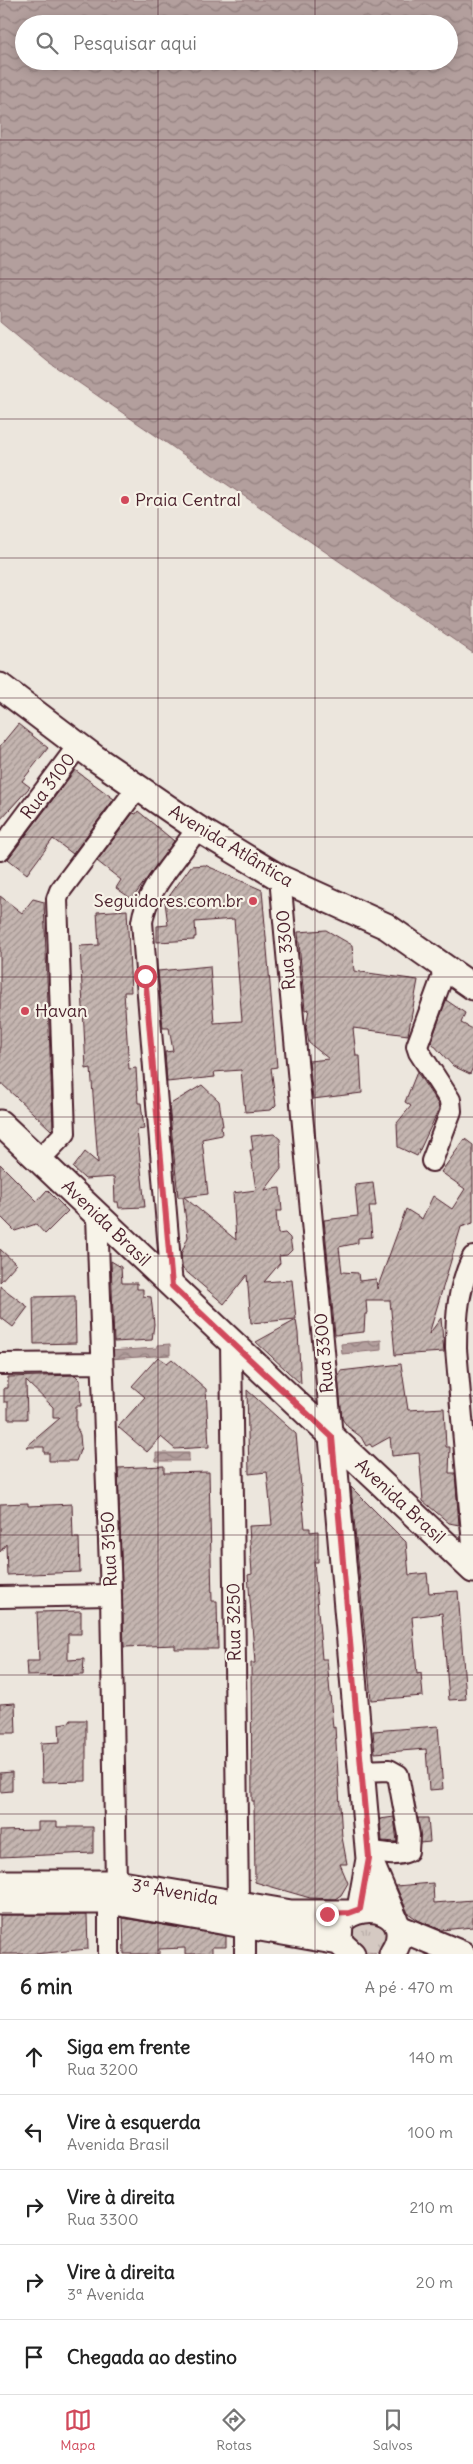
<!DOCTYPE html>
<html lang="pt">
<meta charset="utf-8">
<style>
body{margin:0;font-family:Delius,sans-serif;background:#f6f6f6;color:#222}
.stop{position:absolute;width:15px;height:15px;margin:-11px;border:4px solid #d1495b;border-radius:50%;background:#fff}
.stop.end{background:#d1495b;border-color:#fff;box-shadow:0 1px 5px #0008}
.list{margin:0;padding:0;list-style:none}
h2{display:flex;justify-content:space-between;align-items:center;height:65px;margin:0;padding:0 20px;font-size:21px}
h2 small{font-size:16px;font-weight:400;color:#767676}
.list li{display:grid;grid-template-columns:32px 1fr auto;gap:15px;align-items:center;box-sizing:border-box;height:75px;padding:0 20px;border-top:1px solid #e0e0e0}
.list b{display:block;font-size:19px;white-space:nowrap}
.list p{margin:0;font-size:16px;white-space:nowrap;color:#767676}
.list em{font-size:16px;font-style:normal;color:#767676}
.icon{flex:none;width:28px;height:28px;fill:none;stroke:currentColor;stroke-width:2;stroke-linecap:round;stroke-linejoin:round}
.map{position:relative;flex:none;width:473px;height:1954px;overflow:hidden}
.search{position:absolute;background:#fff;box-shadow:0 2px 12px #0003;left:15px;right:15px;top:15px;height:55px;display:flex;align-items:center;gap:12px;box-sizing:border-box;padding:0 18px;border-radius:28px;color:#767676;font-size:19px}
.sheet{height:440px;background:#fff}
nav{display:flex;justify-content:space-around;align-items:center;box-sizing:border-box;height:70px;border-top:1px solid #e0e0e0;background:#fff;font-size:14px;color:#767676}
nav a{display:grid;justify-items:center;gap:2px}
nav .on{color:#d1495b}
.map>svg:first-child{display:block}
</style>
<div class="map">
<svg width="473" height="1954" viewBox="0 0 473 1954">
<defs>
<pattern id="grass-tufts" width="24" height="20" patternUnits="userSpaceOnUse" patternTransform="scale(1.25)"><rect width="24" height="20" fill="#d5c9c2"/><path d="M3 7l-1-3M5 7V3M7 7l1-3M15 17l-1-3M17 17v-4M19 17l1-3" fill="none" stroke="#b8aca7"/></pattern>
<pattern id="water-waves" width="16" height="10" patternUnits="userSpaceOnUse" patternTransform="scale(1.25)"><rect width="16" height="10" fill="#b39f9d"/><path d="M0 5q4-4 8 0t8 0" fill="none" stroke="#948180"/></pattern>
<pattern id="building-hatch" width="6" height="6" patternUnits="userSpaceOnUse" patternTransform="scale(1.25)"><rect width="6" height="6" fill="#c4b5b0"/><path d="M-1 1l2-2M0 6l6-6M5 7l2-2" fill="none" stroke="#a1938f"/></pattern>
</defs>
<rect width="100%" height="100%" fill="#ece6dd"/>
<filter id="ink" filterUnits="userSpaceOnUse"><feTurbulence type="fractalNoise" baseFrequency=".02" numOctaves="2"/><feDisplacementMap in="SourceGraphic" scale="10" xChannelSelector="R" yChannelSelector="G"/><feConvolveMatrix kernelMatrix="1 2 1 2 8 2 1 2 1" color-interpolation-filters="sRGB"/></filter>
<g filter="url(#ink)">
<path fill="url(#grass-tufts)" stroke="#907476" d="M355,1918L388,1923V1951C373,1954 363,1953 350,1946L347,1923Z"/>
<path fill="url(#water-waves)" stroke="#896c6f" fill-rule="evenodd" d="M0,0H473V653L47,361L0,322ZM24,24H449V61H24Z
M381,1340V1350L342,1354L341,1344Z
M170,1344V1355L109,1359L108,1351L157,1348V1345Z
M156,1453H189V1461H156Z"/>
<path fill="url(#building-hatch)" stroke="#4a1f2b" d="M18,724L48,748L22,781L30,787L0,820V746Z
M75,770L114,799L73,854L53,839L27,874L8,859Z
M138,811L174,841L132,899L116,888L121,880L97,861L133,813L136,814Z
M205,865L262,890L277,1067L271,1068L276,1105L271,1110L245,1112L241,1070L214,1072L215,1077L167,1082L165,1052L173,1051L169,1028H163L158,971L210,966L214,1023L242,1021L234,919L195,922L196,937H194V940L157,942V926L168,925L165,902L191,866Z
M0,896L22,913L33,899L44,902L53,1128L51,1130L0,1082Z
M127,910L131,992H124L129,1069L136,1068L138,1103H141L144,1129L137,1130L145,1207L119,1208L118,1202H115L114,1177L85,1179L73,1168L85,1152L98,1163L91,1068L86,1069L80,946L99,945L97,912Z
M326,930L352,945L354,971L418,980L408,1035L353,1028L356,1056H360L362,1093L313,1099L309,1061L329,1059L309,1043L306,1027L309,1009L305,1010L298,932Z
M446,1000L465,1013L461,1023L473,1029V1067L470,1074L453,1066L431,1042Z
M417,1072L438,1104L439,1109L417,1156L398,1147L397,1123L411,1106L405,1102Z
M202,1085L219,1101L223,1126H221L222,1135L202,1139L208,1194L184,1197L236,1240L233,1193L256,1190L250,1150H253L251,1136L274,1134L280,1139L281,1169L265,1190L280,1188L282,1211H276L278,1234L285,1233L290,1238L292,1250L287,1255L279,1256L280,1263L264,1282L292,1280L296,1319L251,1323L247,1275L224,1304L182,1268L181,1254L188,1237L183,1197H178L169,1105Z
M465,1139L473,1145V1223L461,1227L429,1334L441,1318L444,1352L395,1355L390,1300H366L367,1314H365L364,1332L335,1335L324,1220L358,1216L355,1185L373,1183L376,1206H369L372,1237L358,1238V1243L339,1247L342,1272L358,1273L359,1281L376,1279L377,1289L406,1209L422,1219L433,1196L452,1209L465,1189L441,1172Z
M0,1164L37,1201L47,1190L68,1211L45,1234L36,1224L15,1231L0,1216Z
M0,1249L16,1264L0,1282Z
M111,1261L121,1267L122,1283H137V1289H143V1296L151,1297L154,1324L152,1340L114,1342Z
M0,1286L28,1307L13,1327L0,1317Z
M75,1296L76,1343L34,1344L33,1297Z
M296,1320L298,1333L301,1384L256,1342Z
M158,1357L167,1363L172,1359L206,1389L209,1447L175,1449L161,1437L147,1452L118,1427L145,1397L132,1386Z
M401,1364L408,1410L444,1408L446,1447H450L449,1473H455L459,1525L449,1523L423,1501L419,1453L392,1456L390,1437L372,1447L370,1444L366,1446L361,1437L348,1427L342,1419L338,1376L340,1375V1371Z
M75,1375L80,1380L81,1406H76V1426L80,1435L81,1447L79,1453L76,1461H49V1453H44V1447H26L60,1418H53V1407L26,1381L27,1419H8V1402H4V1388H8V1377Z
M247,1390L296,1434L305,1528H310V1532L318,1531V1562H314L322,1659H327L333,1728L335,1727L342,1837L347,1864H340L348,1883L341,1895L335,1899L310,1898L255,1882L254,1801H252L251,1663H255L248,1575L252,1574L249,1526L272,1525L267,1472L249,1474Z
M164,1466V1473L209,1472L212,1601H217L218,1649H175V1645L124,1647L118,1468Z
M351,1487L406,1542L409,1575L427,1573L429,1593L458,1591L466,1699L449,1700L442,1613L412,1617L417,1674L421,1673L423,1696L371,1700Z
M28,1503V1506L72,1504L73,1538H79L80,1572L7,1575L6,1544L0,1552V1504Z
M81,1611V1634H68V1660L84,1659L83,1675L27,1676L26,1661H39L37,1612Z
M15,1703L16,1733H0V1704Z
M70,1720H86V1781L42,1782L41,1743L60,1742L59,1724L70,1722Z
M438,1726L443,1789L429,1790L426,1749L375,1753L373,1731Z
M12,1772V1791L0,1792V1773Z
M394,1817L397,1842L382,1841L380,1819Z
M418,1818H428L430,1842L420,1843Z
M38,1822H57V1827H93V1853L0,1857V1831L38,1830Z
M433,1883L434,1903L473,1900V1927L441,1930L418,1920L408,1913L396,1886Z
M0,1915H87L88,1949L34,1954H0Z
M123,1918L226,1936V1947H212V1954H185V1948L159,1949V1954H124Z"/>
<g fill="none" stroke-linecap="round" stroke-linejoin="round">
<g stroke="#4a1f2b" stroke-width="24">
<path id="minor" d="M0,850L78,746
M280,878L332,1437
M39,1160L65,1133L57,899L60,891L137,788
M432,1161L451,1111L450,1100L419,1052L417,1046L446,967
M97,1216L111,1595L116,1883
M473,1257C458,1288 456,1314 456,1349L473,1545
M172,1286L142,922C147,886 179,859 197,828
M231,1342L238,1903
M0,1364L101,1363
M0,1597L111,1595
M361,1771L389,1770L398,1775L409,1835L408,1851C395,1857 382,1853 368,1851
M109,1901V1954
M245,1954V1924"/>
</g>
<g stroke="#4a1f2b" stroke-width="29">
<path id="major" d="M0,686L95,758L197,828L280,878L386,926L473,987
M0,1123L473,1570
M332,1437L369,1859L360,1909
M369,1859L395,1920
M0,1883H116L291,1913H349
M0,1901H109L339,1942
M399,1928L462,1954
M352,1954L339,1942L340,1922C366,1895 418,1915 392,1954"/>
</g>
<use href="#minor" stroke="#f7f3e8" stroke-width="20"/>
<use href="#major" stroke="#f7f3e8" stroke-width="25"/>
</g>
</g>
<g fill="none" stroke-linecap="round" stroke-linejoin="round" filter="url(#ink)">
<path stroke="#d1495b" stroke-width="6" d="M145,976L172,1286L332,1437L369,1858L360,1909L349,1913L327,1914"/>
</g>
<path fill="none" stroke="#4a1f2b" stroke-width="1" stroke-opacity="0.55" d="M158,0V24M315,0V24M158,61V1954M315,61V1954M0,140H473M0,279H473M0,419H473M0,558H473M0,698H473M0,837H473M0,977H473M0,1117H473M0,1256H473M0,1396H473M0,1535H473M0,1675H473M0,1814H473"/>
<g fill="#d1495b" stroke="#f7f3e8" stroke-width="2">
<circle cx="125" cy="500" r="5"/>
<circle cx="253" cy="901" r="5"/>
<circle cx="25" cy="1011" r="5"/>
</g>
<g text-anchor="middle" stroke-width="4.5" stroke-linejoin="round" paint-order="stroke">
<g font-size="18" fill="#4a1f2b" stroke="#f7f3e8" text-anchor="start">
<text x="135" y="506">Praia Central</text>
<text x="243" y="907" text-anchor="end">Seguidores.com.br</text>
<text x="35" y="1017">Havan</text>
</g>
<g font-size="18" fill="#4a1f2b" stroke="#f7f3e8">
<text transform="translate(48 786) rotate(-53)" y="6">Rua 3100</text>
<text transform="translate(231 846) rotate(31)" y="6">Avenida Atlântica</text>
<text transform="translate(286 950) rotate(-95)" y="6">Rua 3300</text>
<text transform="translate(106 1223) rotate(44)" y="6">Avenida Brasil</text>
<text transform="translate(324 1353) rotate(-95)" y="6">Rua 3300</text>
<text transform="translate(400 1501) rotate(43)" y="6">Avenida Brasil</text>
<text transform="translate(109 1549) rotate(-93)" y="6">Rua 3150</text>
<text transform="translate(234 1622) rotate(-91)" y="6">Rua 3250</text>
<text transform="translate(175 1892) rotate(9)" y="6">3ª Avenida</text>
</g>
</g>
</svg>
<div class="stop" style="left:145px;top:976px"></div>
<div class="stop end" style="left:327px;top:1914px"></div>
<div class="search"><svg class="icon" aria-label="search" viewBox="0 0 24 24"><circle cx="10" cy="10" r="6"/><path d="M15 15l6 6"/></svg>Pesquisar aqui</div>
</div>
<section class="sheet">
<h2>6 min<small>A pé · 470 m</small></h2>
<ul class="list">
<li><svg class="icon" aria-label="ahead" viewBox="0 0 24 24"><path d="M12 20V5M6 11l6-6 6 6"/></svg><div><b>Siga em frente</b><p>Rua 3200</p></div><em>140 m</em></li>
<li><svg class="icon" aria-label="left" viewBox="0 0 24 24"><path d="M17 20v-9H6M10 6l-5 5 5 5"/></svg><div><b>Vire à esquerda</b><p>Avenida Brasil</p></div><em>100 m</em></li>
<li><svg class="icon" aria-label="right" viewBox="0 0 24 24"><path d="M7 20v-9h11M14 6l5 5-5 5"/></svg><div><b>Vire à direita</b><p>Rua 3300</p></div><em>210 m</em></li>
<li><svg class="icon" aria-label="right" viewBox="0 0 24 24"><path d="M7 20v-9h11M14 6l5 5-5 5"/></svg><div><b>Vire à direita</b><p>3ª Avenida</p></div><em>20 m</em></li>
<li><svg class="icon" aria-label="arrive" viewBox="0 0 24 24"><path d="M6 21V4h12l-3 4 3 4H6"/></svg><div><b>Chegada ao destino</b></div></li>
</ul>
</section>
<nav>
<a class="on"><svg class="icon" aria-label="map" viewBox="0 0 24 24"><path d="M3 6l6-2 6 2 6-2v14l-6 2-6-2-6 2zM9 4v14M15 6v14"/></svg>Mapa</a>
<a><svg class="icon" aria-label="directions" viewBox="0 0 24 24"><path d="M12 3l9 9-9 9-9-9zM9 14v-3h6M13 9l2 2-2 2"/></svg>Rotas</a>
<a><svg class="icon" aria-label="saved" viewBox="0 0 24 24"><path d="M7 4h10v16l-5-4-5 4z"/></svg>Salvos</a>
</nav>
